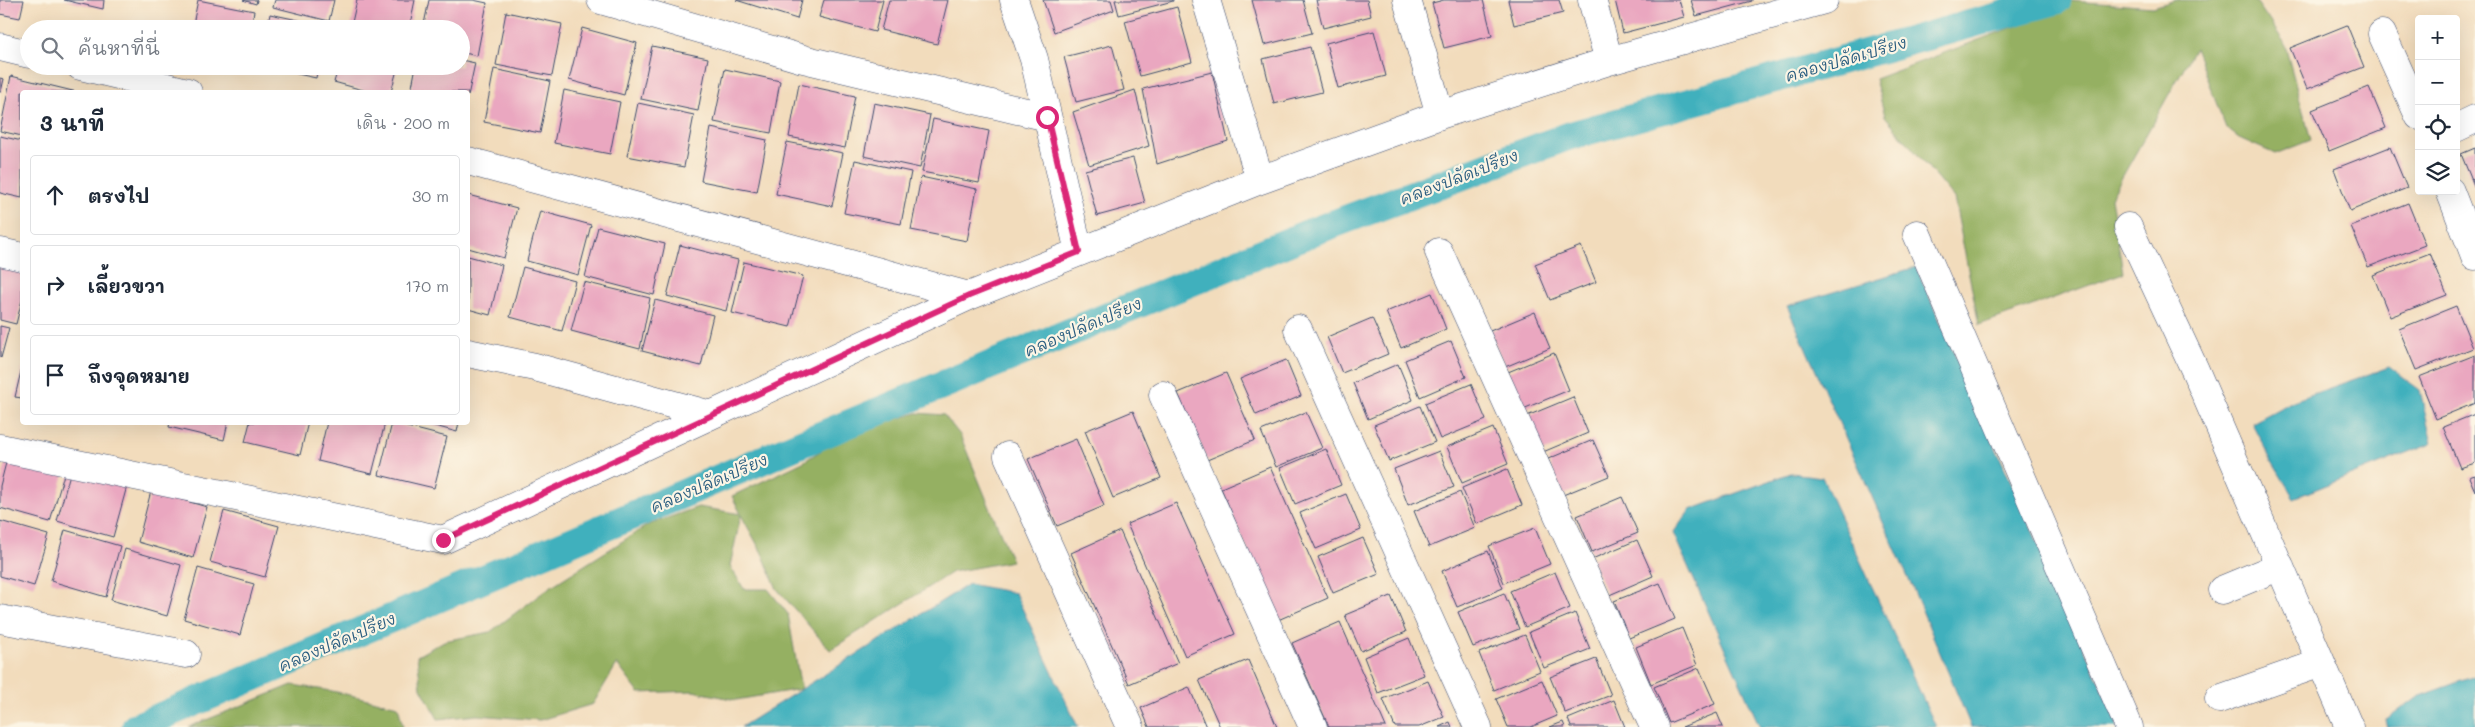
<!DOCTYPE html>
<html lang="th">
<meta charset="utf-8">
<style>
body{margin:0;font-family:Mali,"Playpen Sans Thai",sans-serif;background:#f2f2f3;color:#1f2937}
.controls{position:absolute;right:15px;top:15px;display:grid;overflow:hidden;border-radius:5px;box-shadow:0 5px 20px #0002}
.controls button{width:45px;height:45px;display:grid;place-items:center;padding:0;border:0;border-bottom:1px solid #e0e1e3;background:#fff;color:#1f2937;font:25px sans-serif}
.stop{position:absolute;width:15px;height:15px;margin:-11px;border:4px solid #db2777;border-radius:50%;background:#fff}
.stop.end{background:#db2777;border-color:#fff;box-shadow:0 1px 5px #0008}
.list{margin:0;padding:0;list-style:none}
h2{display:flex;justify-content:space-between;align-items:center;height:65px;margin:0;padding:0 20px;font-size:21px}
h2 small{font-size:16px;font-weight:400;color:#747a83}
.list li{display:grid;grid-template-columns:32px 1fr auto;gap:15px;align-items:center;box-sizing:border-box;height:80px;margin:0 10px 10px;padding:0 10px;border:1px solid #e0e1e3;border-radius:5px}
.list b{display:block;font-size:19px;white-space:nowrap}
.list em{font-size:16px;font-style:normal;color:#747a83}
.icon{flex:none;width:28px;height:28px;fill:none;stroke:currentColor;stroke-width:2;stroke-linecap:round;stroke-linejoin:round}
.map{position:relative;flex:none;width:2475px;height:727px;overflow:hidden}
.search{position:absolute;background:#fff;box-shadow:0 5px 20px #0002;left:20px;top:20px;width:450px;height:55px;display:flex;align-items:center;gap:12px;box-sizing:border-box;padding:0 18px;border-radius:28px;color:#747a83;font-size:19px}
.panel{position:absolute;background:#fff;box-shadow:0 5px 20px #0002;left:20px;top:90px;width:450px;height:335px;border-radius:5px}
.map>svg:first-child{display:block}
</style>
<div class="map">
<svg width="2475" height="727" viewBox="0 0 2475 727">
<rect width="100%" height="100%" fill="#fcf5e5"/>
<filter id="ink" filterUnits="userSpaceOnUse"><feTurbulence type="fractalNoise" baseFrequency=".02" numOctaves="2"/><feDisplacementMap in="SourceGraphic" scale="10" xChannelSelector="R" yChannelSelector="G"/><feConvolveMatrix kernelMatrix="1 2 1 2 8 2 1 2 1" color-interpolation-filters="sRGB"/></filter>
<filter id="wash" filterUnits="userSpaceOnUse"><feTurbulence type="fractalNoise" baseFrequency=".0096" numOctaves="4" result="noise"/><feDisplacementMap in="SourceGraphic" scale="20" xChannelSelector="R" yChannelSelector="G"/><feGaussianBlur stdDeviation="1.12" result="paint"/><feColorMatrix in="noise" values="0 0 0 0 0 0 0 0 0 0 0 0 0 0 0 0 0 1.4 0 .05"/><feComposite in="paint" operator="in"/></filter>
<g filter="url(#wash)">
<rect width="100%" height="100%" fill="#f2dcbc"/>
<path fill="#95b062" stroke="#587060" d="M2058,0L2153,7L2176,0H2255L2284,42L2311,140L2275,154L2239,138L2226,128L2195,48L2111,197L2123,273L1979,325L1954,198L1885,116L1875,79L2021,24Z
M917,413L944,415L960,435L1012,561L952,572L830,650L777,589L762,553L741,515L730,566L744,589H768L788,614L801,689L736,700L693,691L639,693L617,664L593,704L540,720L477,715L438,719L421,688L417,656L444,641L490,632L550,587L648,525L698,507L741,514L732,496L803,462L850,432Z
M292,685L332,691L398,706L403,727H189Z"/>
<path fill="#41b0bd" stroke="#2e708e" d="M1916,267L2100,684L2118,727H1971L1914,591L1787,306Z
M2389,367L2420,390L2432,443L2294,498L2271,460L2252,423L2293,401Z
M1791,473L1822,477L1936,727H1760L1673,533L1690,510Z
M969,584L1015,593L1078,727H741Z
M2475,676V727H2387L2385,721L2417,697Z"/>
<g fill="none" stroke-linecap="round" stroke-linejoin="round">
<path stroke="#41b0bd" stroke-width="29" d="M136,727L800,444L1312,232L1569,136L2057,0"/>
</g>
<g id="blocks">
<path fill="#eaa7c0" d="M0,0H24L20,18L0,14Z
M64,0H104L103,9Z
M198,0L254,11L251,29H192Z
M243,0H257L256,4Z
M275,0H334L329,21L273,7Z
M357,0H415L409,29L351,27Z
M429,0H473L487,3L477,56L461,52V29H423Z
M736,0H802L797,19Z
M824,0H883L875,32L819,17Z
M889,0H948L937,44L881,30Z
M1043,0H1111L1114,10L1054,32Z
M1115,0H1173V1L1119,15Z
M1252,0H1303L1312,33L1264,45Z
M1316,0H1367L1371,16L1323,28Z
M1444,0H1483L1492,36L1444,48L1432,3Z
M1508,0H1559L1563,13L1514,25Z
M1615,0H1679L1684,17L1623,33Z
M1691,0H1752V1L1696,16Z
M1177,7L1192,62L1140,76L1125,21Z
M506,12L562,24L552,76L496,65Z
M270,14L326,26L325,29H267Z
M2347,25L2364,67L2307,89L2290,48Z
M582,28L637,43L624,95L569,80Z
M1374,31L1386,76L1338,88L1326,43Z
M1112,45L1124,90L1076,102L1064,57Z
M652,46L708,58L698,111L641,99Z
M1310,47L1322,92L1274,104L1263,59Z
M461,60L475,63L468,96V92H411L416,66H461Z
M261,66H318L316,78Z
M339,66H398L391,92H370L334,82Z
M494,69L550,81L540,133L484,122Z
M725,69L780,81L771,133L714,122Z
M1212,72L1228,141L1157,164L1143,89Z
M11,76L77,92H22V136L0,131Z
M0,78L4,79L1,92H0Z
M799,84L855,96L845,148L789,137Z
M2369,87L2386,128L2329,151L2312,110Z
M564,90L620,102L610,154L554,143Z
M1135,90L1149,146L1089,165L1073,112Z
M638,103L694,115L684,167L627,156Z
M874,103L930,115L920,168L864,156Z
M933,119L989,131L979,183L922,172Z
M711,128L767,140L757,192L701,181Z
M0,136L22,141V198L0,193Z
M787,142L843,153L832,206L776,194Z
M2390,147L2407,188L2350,211L2334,169Z
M2475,148V188L2461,154Z
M1133,158L1145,203L1097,216L1085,170Z
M855,160L911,172L901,224L844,213Z
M921,177L977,189L967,241L911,230Z
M468,195L517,208L504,258L468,248Z
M2408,203L2425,245L2368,267L2351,226Z
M540,211L591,225L578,275L527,261Z
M598,227L665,244L654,295L585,277Z
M680,245L738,260L726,311L667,296Z
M1581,246L1596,282L1550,300L1535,264Z
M2430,253L2447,295L2390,317L2373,275Z
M468,256L502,265L490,315L468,309Z
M744,262L803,276L790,327L732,313Z
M0,265L22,271V300L16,324L0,320Z
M523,267L575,281L562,331L510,317Z
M584,282L650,298L640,349L571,331Z
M1432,293L1446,329L1401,348L1386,312Z
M655,300L713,315L701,366L642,351Z
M2456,306L2473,348L2416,370L2399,329Z
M1535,312L1550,348L1505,367L1490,331Z
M1372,318L1388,354L1342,373L1327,337Z
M0,326L9,328L1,358L0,357Z
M1451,341L1466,377L1420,397L1405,360Z
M1554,353L1569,390L1523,409L1508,372Z
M2475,355V403L2436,419L2419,377Z
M1286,360L1301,396L1256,415L1240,379Z
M1398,364L1413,400L1368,419L1353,383Z
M22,367V398L15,397Z
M1226,373L1255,440L1207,460L1178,393Z
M1471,384L1486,420L1440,439L1425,403Z
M1573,397L1588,433L1543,452L1527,416Z
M1420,406L1435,442L1389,461L1374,425Z
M1133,411L1161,478L1113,498L1085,431Z
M1306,412L1322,448L1276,467L1261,431Z
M2475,414V463L2460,468L2443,427Z
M170,422H228L224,440L169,427Z
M250,422H308L300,455L245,442Z
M327,422L385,423L372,474L318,461Z
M420,422H459L457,432Z
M392,423L447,437L434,488L379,475Z
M1493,428L1508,464L1462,483L1447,447Z
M1076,439L1104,506L1057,526L1028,459Z
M1593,440L1609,476L1563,495L1548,459Z
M1326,449L1341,485L1295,504L1280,468Z
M1439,451L1454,487L1408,505L1394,469Z
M8,455L65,471L50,522L0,508V486Z
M1270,467L1328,598L1278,620L1221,488Z
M1507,469L1522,505L1477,524L1462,488Z
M71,470L127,486L113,537L57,521Z
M2475,475V491L2469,477Z
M151,491L207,507L193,558L138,542Z
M1460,492L1475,528L1429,547L1414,511Z
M1346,494L1361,530L1316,549L1300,513Z
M1622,497L1638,533L1592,552L1577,516Z
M1176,503L1235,634L1185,656L1127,524Z
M224,511L279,526L265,577L210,562Z
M0,521L49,535L34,586L0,576Z
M1535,528L1550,564L1504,583L1489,546Z
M65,530L120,546L106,597L51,581Z
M1120,531L1178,663L1129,684L1071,553Z
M1363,538L1379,574L1333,593L1318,557Z
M1637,540L1653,576L1607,596L1592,559Z
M125,549L181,565L167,616L111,600Z
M1488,551L1503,588L1457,607L1442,571Z
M198,568L254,584L240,635L184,619Z
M1555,572L1570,608L1525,627L1510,591Z
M1660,583L1675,619L1629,638L1614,601Z
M1504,593L1519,629L1473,647L1458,612Z
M1391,596L1406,632L1361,651L1345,615Z
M1575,613L1590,649L1544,668L1529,632Z
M1340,622L1386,727H1329L1292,643Z
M1682,628L1697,665L1651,684L1636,647Z
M1525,635L1540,671L1494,690L1479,653Z
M1409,638L1424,675L1378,693L1364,657Z
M1596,659L1611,695L1565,713L1550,677Z
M1248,660L1277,727H1220L1199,680Z
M1699,668L1715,704L1669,723L1654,687Z
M1542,680L1557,716L1531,727H1508L1496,699Z
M1428,681L1444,717L1419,727H1395L1383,699Z
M1189,687L1206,727H1149L1141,708Z
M1614,700L1625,727H1571L1568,719Z
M1717,713L1723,727H1682Z
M1450,722L1452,727H1439Z
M1563,722L1565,727H1550Z"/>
</g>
</g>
<g filter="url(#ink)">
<use href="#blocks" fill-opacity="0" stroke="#3b496c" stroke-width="1"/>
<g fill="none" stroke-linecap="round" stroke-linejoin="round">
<g stroke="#3b496c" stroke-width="29">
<path id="minor" d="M601,0L803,59L1047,117
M1014,0L1034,59L1079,252
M1206,0L1260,180
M1407,0L1440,115
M1592,0L1609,61
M2382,34L2419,116
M0,47L29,54
M80,66L188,92
M2456,128L2475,119
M468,161L969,296L1260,180L1440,115L1609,61L1824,0
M2450,191L2475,256
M2128,227L2195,370L2349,727
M1917,234L2129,727
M0,252L22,257
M1439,252L1654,727
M1298,329L1478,727
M468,353L535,367L711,415L969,296
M1163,395L1313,727
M0,448L443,540L711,415
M1008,456L1130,727
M2222,590L2280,566
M0,619L186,654
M2219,699L2321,663"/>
</g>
<use href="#minor" stroke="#fff" stroke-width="28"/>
</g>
</g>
<g fill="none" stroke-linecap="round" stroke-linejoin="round" filter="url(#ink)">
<path stroke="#db2777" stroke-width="6" d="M443,540L969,296L1079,252L1047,117"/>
</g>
<g text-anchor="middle" stroke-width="4.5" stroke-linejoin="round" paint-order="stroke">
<g font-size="16" font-style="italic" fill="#285c7f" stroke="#fcf5e5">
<text transform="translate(1846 59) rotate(-16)" y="6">คลองปลัดเปรียง</text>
<text transform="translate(1459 177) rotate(-21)" y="6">คลองปลัดเปรียง</text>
<text transform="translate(1083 327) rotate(-23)" y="6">คลองปลัดเปรียง</text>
<text transform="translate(709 483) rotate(-23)" y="6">คลองปลัดเปรียง</text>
<text transform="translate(337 642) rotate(-23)" y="6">คลองปลัดเปรียง</text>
</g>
</g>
</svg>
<div class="controls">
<button>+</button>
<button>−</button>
<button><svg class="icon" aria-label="locate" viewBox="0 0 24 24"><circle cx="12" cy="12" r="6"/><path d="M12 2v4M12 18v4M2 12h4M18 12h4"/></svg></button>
<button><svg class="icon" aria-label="layers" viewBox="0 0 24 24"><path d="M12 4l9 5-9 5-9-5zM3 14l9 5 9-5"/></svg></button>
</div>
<div class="stop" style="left:1047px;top:117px"></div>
<div class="stop end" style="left:443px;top:540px"></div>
<div class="search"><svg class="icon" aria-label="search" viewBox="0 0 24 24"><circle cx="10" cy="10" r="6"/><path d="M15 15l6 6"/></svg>ค้นหาที่นี่</div>
<section class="panel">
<h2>3 นาที<small>เดิน · 200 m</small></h2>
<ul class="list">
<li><svg class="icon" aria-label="ahead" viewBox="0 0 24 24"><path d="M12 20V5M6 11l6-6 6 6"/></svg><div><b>ตรงไป</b></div><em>30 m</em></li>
<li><svg class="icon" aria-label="right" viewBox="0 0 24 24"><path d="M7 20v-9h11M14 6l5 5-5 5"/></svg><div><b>เลี้ยวขวา</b></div><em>170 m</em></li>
<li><svg class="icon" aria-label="arrive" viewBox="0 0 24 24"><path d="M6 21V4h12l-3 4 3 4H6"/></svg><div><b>ถึงจุดหมาย</b></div></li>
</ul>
</section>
</div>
